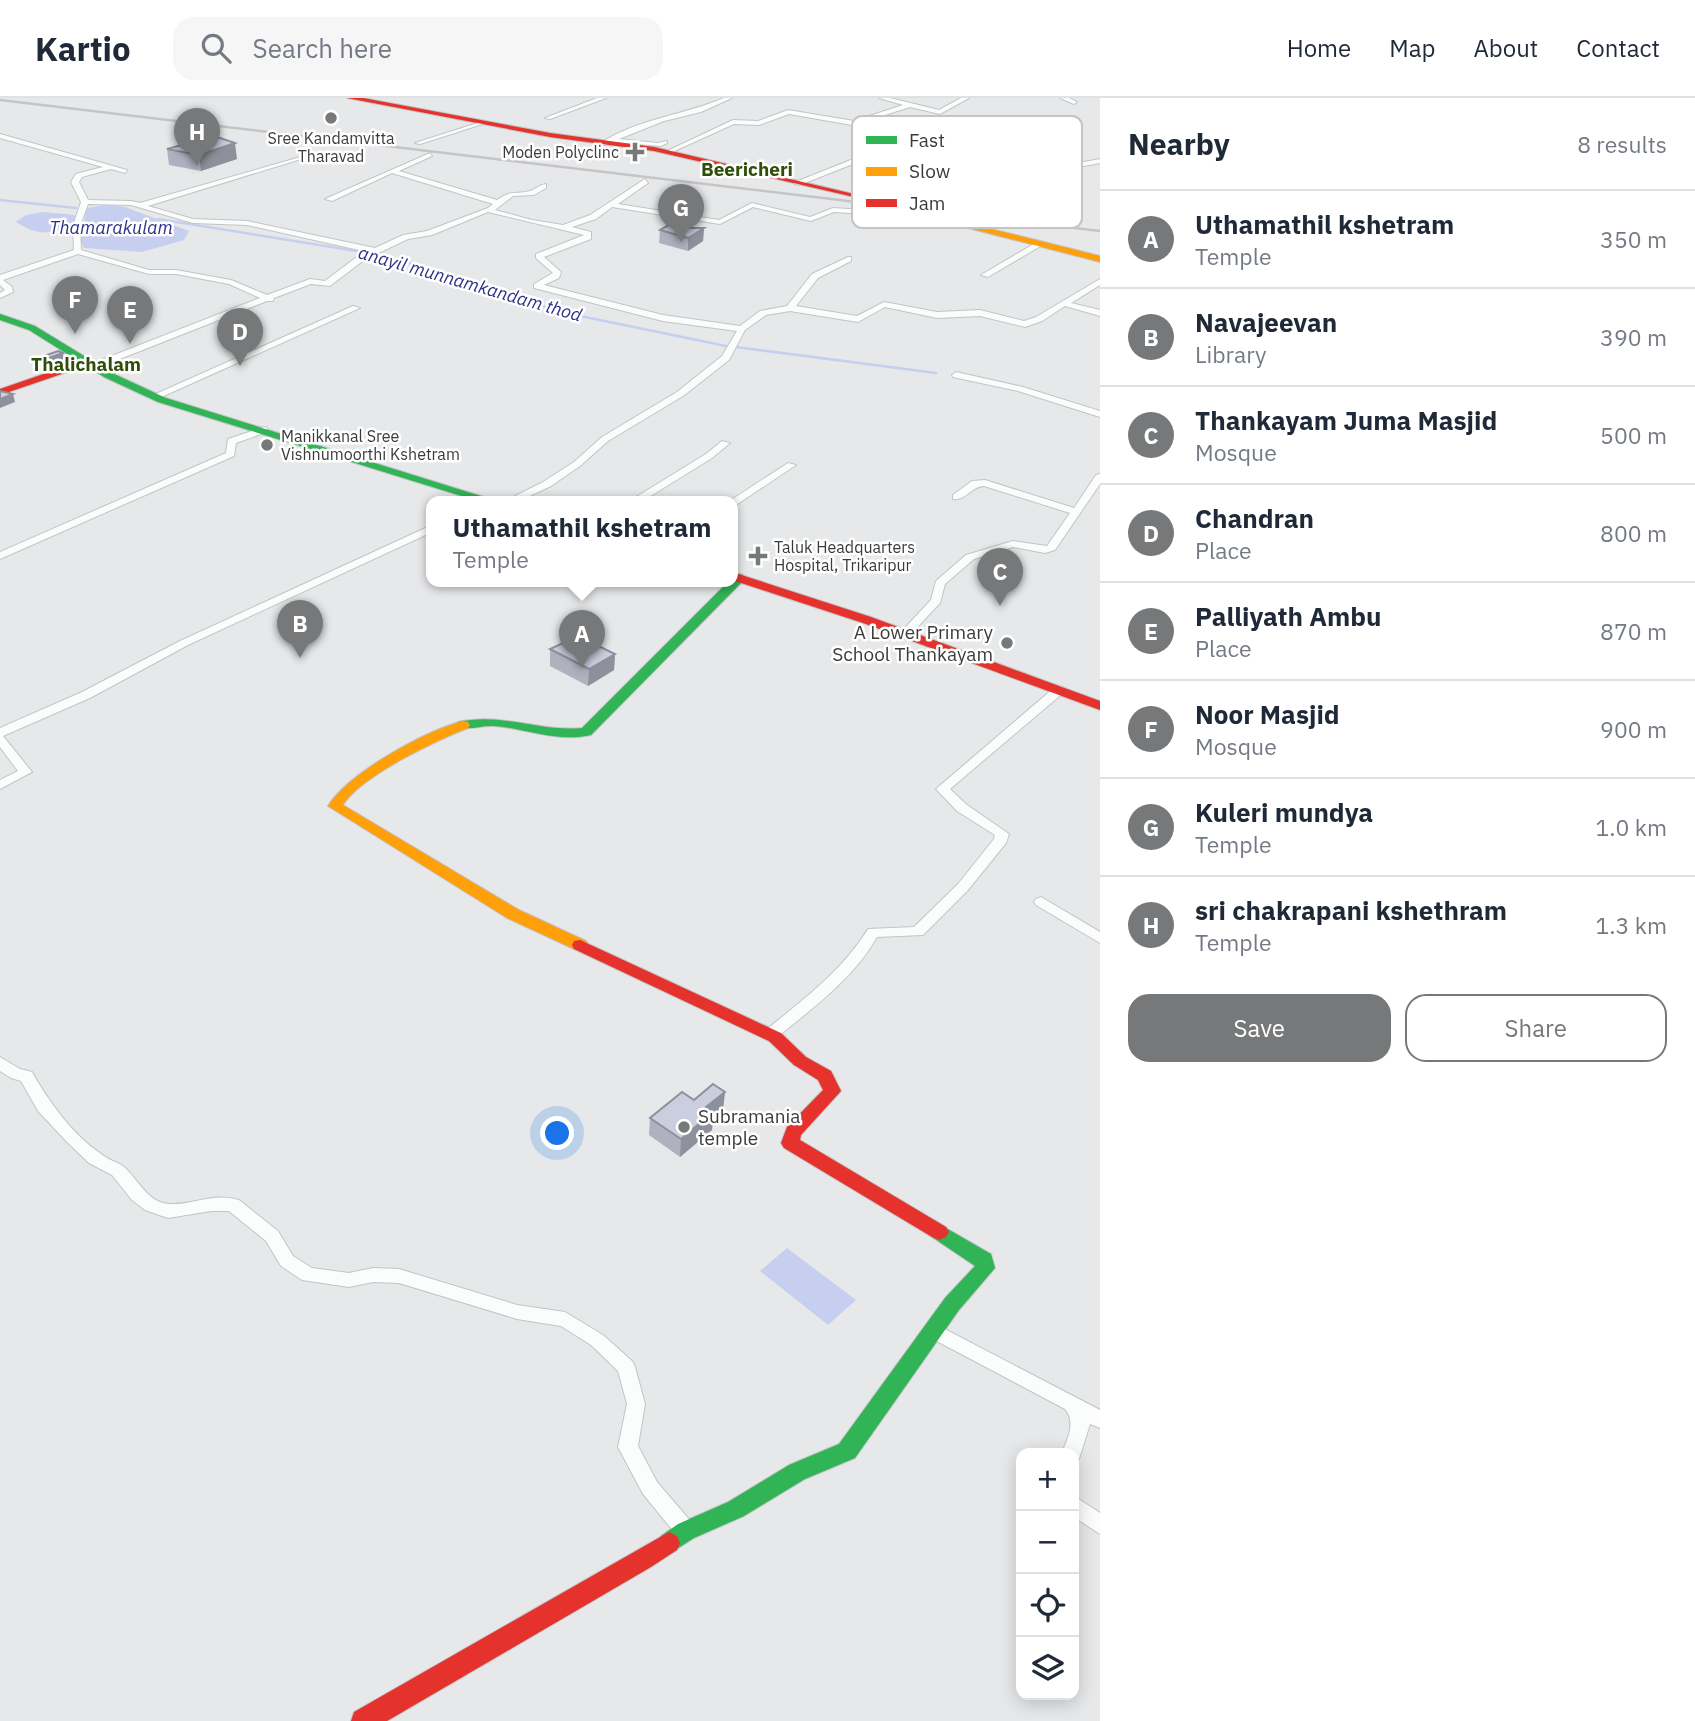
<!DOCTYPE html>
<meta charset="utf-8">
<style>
body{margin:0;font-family:"IBM Plex Sans",sans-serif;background:#f6f6f7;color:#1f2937}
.controls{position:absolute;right:21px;bottom:21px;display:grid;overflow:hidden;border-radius:14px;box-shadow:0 4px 18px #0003}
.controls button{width:63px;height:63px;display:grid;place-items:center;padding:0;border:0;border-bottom:2px solid #e0e1e3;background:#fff;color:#1f2937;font:35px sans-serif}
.you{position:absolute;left:558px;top:1036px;width:24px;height:24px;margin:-18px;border:5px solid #fff;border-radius:50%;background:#1a73e8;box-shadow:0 0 0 10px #1a73e833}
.badge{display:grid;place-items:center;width:46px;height:46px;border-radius:50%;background:#777879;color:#fff;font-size:23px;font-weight:700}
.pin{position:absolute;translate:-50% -58px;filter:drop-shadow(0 2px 4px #0008)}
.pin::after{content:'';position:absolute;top:37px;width:24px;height:21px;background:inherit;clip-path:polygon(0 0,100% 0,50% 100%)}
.popup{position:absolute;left:426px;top:398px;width:312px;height:91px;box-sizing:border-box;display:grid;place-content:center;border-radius:14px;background:#fff;filter:drop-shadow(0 2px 5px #0005);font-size:23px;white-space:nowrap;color:#747a83}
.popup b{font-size:26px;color:#1f2937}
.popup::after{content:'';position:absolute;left:50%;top:100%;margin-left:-14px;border:14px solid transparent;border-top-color:#fff}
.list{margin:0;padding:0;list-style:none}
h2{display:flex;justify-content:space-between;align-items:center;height:91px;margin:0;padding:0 28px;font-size:30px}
h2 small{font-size:23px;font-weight:400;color:#747a83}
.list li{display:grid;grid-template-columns:46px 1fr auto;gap:21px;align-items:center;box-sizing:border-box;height:98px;padding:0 28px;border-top:2px solid #e0e1e3}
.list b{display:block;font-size:26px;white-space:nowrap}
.list p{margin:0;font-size:23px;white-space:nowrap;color:#747a83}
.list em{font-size:23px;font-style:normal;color:#747a83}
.actions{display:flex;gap:14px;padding:21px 28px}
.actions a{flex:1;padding:16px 0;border:2px solid #777879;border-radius:21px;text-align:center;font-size:24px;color:#777879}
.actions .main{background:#777879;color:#fff}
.icon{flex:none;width:38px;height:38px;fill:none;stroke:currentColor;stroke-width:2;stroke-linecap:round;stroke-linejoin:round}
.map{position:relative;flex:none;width:1100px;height:1623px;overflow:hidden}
header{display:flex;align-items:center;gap:42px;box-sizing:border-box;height:98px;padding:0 35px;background:#fff;border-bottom:2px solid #e0e1e3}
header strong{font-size:33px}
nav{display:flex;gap:38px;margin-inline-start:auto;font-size:24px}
.search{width:490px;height:63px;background:#f6f6f7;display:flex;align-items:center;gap:18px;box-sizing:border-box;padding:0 24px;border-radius:21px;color:#747a83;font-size:26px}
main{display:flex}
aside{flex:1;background:#fff}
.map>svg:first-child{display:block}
</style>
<header>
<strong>Kartio</strong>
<div class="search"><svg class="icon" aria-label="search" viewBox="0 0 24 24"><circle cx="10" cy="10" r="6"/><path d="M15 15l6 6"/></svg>Search here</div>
<nav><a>Home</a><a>Map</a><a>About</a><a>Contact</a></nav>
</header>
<main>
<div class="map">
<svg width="1100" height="1623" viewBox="0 0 1100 1623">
<rect width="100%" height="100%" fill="#e7e8ea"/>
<path fill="#c7cff0" d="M107,107L125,109L189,133L184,142L142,154L84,150L80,141L87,110Z
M43,114L75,117L74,124C51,138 38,138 16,124L26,117Z
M787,1150L856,1202L828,1227L760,1173Z"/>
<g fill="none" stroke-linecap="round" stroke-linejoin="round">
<path stroke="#c7cff0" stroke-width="2.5" d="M0,102L76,110
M158,121L381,157L500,191L556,213L726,248
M736,249L936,275"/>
<g stroke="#c3c4c6" stroke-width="2">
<path id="street" d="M597,0H606L550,21L545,20Z
M724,0H732L701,14L664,23L619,41L658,45L667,43V45L661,48L612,44L604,47L601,45C637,21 684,17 724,0Z
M879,0H890L939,12L961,0H969L940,16L910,9L860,25L880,36L884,43L920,54L955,52L1016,63L1040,59L1073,66L1100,61V65L1073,70L1040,63L1016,67L955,56L923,58L917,83L872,103L868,101L869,99L911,80L916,57L893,50L800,87L793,85L886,48L879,45L875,38L852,27L789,16L759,27L734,26L670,55L665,54L733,22L758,23L788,12L854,23L903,7Z
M1060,0H1069L1077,4L1074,6Z
M484,23L489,24L420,46L415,45Z
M0,36L127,72L125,75L111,71L82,79L79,84L88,102L131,103L140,105L311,56V58L148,108L193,121L247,123L375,150L403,137L427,133L488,110L493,106L392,75L332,103L325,101L430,55L432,58L399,73L497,102C513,91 515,97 530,93C536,91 539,87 546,86V90L534,97L513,98L495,112L532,122L563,127L590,117L645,81L648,85L618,106L719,122L752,105L810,119L833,110L879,113L891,109L895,111L894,113L880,117L834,114L811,123L753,109L720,126L612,109L596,121L572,129L591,134V141L544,159L561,174L559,180L544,187L663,217L740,228L760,213L787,208L812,176L848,159H851V163L818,180L796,208L857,218L884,204L937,214L980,212L1024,223L1036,219L1100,181V187L1071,205L1100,212V218L1065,208L1042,223L1025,229L980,218L937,220L885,209L858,224L790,213L766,217L745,232L729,262L683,298L608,343L580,368L551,388L517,404H503L543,384L574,364L602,339L677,294L722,258L737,233L663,223L534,190V186L553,175L536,160V156L584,137L488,114L432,137L408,141L364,162L330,188L311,186L274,200L273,203H267L97,270H91V266L260,200L229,186L176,176H149L78,156L3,182L12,189L13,194L0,200V195L5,192L0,187V177L74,152L73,128L81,104L71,84L76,76L103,69L0,40ZM88,106L131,107L193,125L247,127L368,154L358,158L325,183L310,181L267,197L231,182L176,172H149L81,152L80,128Z
M1037,144L1044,146L988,179L981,177Z
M353,208L360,210L157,301L149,299Z
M956,274L1023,289L1100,313V319L1018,293L953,279L952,277Z
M264,329L267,330V334L236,345L234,358L0,461V454L226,355L228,341Z
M722,343L730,345L712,360L641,404H628L706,356Z
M788,365L796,367L736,407L732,408V404H728Z
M1100,376V386L1055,452L1045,455L1013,449L974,461L945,486L940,505L909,538H901V534L931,502L936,483L966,457L1013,443L1047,448L1070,415L984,388C972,388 966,403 953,401V397L972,383L985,382L1074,410L1096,377Z
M432,427V434L188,547L90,600L3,638L32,674L0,691V682L18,673L0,649V630L82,594L180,543Z
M1059,588L1063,589V595L950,691L967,707L1009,736L1006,745L968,792L923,837L877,839C853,881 814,909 776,940H766L763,936L766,932C804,901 842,873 868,831L914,829L958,786L994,741L995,737L957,713L936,691L1055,589Z
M1041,799L1100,834V845L1036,807L1034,804L1036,801Z
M0,959L20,971L32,974C49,1004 72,1036 101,1056C108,1062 118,1064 124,1069C138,1081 148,1105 169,1106C193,1107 215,1094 239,1102L278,1133L293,1158L312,1170L349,1175L373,1170L399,1171L517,1207L565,1214L603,1237L632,1263L635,1269L645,1306L638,1348L657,1384L693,1426L696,1433L693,1440L686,1442L679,1440L643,1396L618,1349L627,1306L618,1273L591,1247L561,1228L517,1221L399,1185L373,1184L349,1189L302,1182L281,1168L266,1143L229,1113H211L168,1120L145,1112L132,1102L112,1077L89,1065L67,1044L38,1013L21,983L11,980L0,973Z
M935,1226L1100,1312V1330L1090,1326L1079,1361L1074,1363V1355H1062C1068,1340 1076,1324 1065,1311L929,1239L926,1234L929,1229Z
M1074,1398L1100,1415V1436L1074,1419Z"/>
</g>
<g stroke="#c3c4c6" stroke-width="2">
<path id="fast" d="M0,216L35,228L112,275L166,300L500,404H481L158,304L104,279L29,232L0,222Z
M739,476L743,477V483L591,637C557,645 526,630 493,628C481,627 465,634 456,627L458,624C501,614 539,634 582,630L728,484H732L735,477Z
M939,1126L991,1156L995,1170L959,1212L855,1360L805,1381L744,1418L694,1440L669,1456L661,1452L658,1445L661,1438L678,1426L728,1404L789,1367L839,1346L945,1200L975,1168L932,1139L929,1134L932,1129Z"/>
</g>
<g stroke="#c3c4c6" stroke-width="2">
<path id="slow" d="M864,98C874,98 883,107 893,109C963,123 1031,141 1100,158V164L941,123L876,111L864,102Z
M463,623L468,624L470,627L468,630C435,643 361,678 343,707L519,812L586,843L588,847L586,851H574L507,820L328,708C348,675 425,633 463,623Z"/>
</g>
<g stroke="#c3c4c6" stroke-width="2">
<path id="jam" d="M347,0H363L550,35L654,49L871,100L867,102L654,53L550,39Z
M87,261L92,264L91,266L0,297V291Z
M732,474L871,519L1100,603V612L863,525L732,482Z
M580,842L781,935L806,959L831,973L841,993L801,1037L800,1042L946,1129L949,1134L946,1139L939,1142L932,1139L784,1050L781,1045L787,1029L823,992L818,982L794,967L769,943L574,851L572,847L574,843Z
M669,1434L677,1438L680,1445L677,1452L651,1469L387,1623H351L354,1614Z"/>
</g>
<use href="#street" fill="#fbfcfc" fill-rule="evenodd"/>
<use href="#fast" fill="#30b455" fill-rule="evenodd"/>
<use href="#slow" fill="#ff9f0a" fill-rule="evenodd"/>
<use href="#jam" fill="#e5322d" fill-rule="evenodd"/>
<path stroke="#c5c5c6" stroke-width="2.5" d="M0,2L1100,133"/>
</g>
<path fill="#afb1bf" d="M167,51L237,61L201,73L169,67Z
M687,130H704L703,143L688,153L659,145L660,132Z
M41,259L65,264L48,271L43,269Z
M550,551L615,556L614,572L588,588L550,568Z
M725,994L723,1011L713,1020L712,1032L680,1059L649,1037L650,1020L694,1002Z"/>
<path fill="#8e909b" d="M235,45L237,61L201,73L199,57Z
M704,130L703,143L688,153V140Z
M63,255L65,264L48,271L46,261Z
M13,296L15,304L0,310V301Z
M615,556L614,572L588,588L589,571Z
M725,994L723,1011L713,1020L712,1032L680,1059L681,1041L706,1009Z"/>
<path fill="#cbcede" stroke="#8e909b" stroke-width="2" d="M214,38L235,45L199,57L167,51Z
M676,123L684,125L687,130H704L688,140L660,132Z
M58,253L63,255L46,261L41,259Z
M0,293L13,296L0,301Z
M578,538L615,556L589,571L550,551Z
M713,986L725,994L706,1009L713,1014L681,1041L650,1020L682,994L694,1002Z"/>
<g fill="#777879" stroke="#fff" stroke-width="2.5">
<circle cx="331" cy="20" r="7"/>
<path d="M631.5 43.5h7v7h7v7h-7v7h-7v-7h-7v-7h7z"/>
<circle cx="267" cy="347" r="7"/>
<path d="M754.5 447.5h7v7h7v7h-7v7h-7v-7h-7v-7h7z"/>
<circle cx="1007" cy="545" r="7"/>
<circle cx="684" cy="1029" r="7"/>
</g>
<g text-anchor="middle" stroke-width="5" stroke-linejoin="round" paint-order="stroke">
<g font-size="16" fill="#3b3b3c" stroke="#fff" text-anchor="start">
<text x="331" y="46" text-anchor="middle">Sree Kandamvitta<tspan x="331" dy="18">Tharavad</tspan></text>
<text x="619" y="60" text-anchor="end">Moden Polyclinc</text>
<text x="281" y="344">Manikkanal Sree<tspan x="281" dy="18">Vishnumoorthi Kshetram</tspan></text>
<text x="774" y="455">Taluk Headquarters<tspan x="774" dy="18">Hospital, Trikaripur</tspan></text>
</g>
<g font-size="18" font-style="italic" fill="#2d3188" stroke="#fff">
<text x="111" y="136">Thamarakulam</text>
<text transform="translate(470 186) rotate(16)" y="6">anayil munnamkandam thod</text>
</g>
<g font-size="19" font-weight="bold" fill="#2e4e09" stroke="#fff">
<text x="747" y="78">Beericheri</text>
<text x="86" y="273">Thalichalam</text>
</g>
<g font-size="19" fill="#3b3b3c" stroke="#fff" text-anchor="end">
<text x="993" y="541">A Lower Primary<tspan x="993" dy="22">School Thankayam</tspan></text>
<text x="698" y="1025" text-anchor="start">Subramania<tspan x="698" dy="22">temple</tspan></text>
</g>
</g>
<rect x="852" y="18" width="230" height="112" rx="10" fill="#fff" stroke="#c4c4c4" stroke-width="2"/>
<rect x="866" y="38" width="31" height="8" fill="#30b455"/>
<rect x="866" y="69" width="31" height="9" fill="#ff9f0a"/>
<rect x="866" y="101" width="31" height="8" fill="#e5322d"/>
<g font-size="19" fill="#3b3b3c">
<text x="909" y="49">Fast</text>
<text x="909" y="80">Slow</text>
<text x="909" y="112">Jam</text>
</g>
</svg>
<div class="controls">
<button>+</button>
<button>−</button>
<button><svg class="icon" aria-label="locate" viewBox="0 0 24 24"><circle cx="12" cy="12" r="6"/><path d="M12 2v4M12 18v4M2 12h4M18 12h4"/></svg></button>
<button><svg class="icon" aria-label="layers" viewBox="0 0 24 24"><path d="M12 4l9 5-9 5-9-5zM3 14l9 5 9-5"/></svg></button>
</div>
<div class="you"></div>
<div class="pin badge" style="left:582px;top:570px">A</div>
<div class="popup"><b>Uthamathil kshetram</b>Temple</div>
<div class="pin badge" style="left:300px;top:560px">B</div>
<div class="pin badge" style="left:1000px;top:508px">C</div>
<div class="pin badge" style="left:240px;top:268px">D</div>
<div class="pin badge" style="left:130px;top:246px">E</div>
<div class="pin badge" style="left:75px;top:236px">F</div>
<div class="pin badge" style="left:681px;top:144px">G</div>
<div class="pin badge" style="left:197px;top:68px">H</div>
</div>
<aside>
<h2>Nearby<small>8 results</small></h2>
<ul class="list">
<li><span class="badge">A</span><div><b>Uthamathil kshetram</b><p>Temple</p></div><em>350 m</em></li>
<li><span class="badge">B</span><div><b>Navajeevan</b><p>Library</p></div><em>390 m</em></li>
<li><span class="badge">C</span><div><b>Thankayam Juma Masjid</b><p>Mosque</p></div><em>500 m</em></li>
<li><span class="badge">D</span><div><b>Chandran</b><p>Place</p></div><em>800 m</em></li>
<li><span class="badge">E</span><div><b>Palliyath Ambu</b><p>Place</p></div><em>870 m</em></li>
<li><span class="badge">F</span><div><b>Noor Masjid</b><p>Mosque</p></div><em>900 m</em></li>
<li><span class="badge">G</span><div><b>Kuleri mundya</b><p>Temple</p></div><em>1.0 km</em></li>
<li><span class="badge">H</span><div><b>sri chakrapani kshethram</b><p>Temple</p></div><em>1.3 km</em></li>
</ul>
<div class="actions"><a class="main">Save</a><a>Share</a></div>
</aside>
</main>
